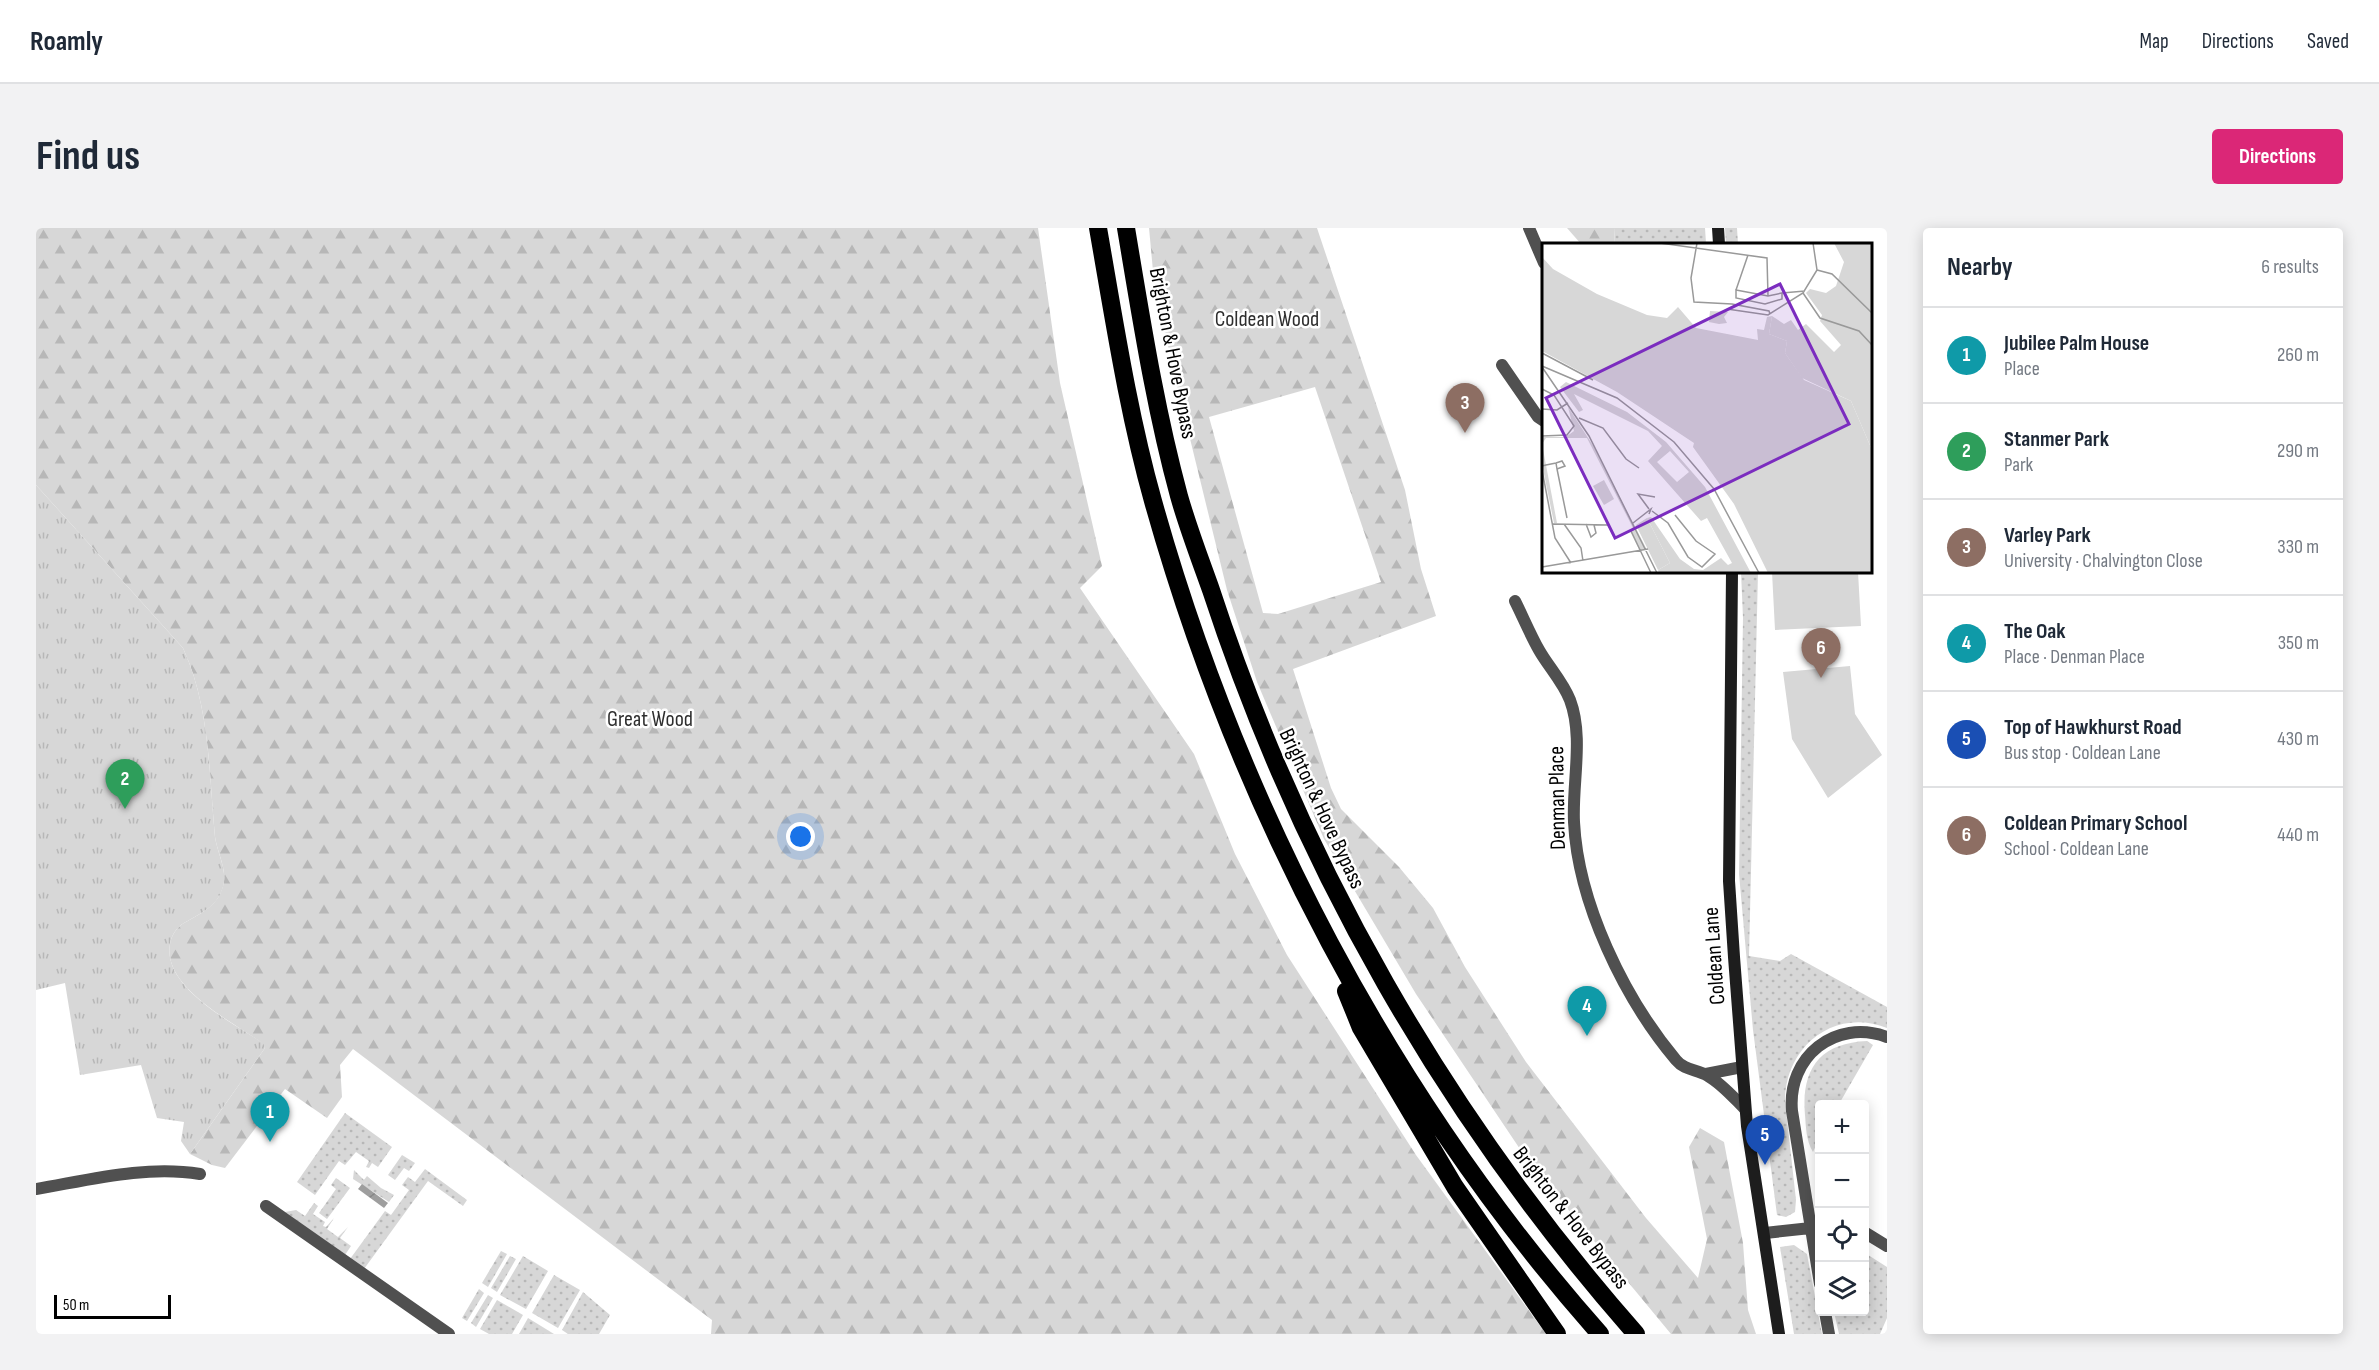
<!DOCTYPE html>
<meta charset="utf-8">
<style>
body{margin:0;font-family:"Sofia Sans Condensed",sans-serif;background:#f2f2f3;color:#1f2937}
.controls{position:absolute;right:18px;bottom:18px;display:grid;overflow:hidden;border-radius:6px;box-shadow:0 3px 15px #0003}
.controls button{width:54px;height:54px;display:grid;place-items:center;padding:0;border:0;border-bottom:2px solid #e0e1e3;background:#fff;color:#1f2937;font:30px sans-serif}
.scale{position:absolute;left:18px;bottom:15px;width:117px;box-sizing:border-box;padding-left:6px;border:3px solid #000;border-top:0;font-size:16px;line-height:21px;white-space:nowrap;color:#000;-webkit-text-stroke:4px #fff;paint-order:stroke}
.you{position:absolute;left:765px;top:609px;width:21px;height:21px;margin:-15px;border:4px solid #fff;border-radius:50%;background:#1a73e8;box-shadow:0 0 0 9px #1a73e833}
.badge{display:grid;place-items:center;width:39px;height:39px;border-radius:50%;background:#db2777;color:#fff;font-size:20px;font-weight:700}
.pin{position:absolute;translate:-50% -50px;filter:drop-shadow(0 2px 3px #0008)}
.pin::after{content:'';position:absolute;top:32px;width:21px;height:18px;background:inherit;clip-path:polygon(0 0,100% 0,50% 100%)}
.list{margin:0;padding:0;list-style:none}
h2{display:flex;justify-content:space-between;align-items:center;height:78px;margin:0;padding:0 24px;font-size:26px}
h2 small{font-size:20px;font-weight:400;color:#747a83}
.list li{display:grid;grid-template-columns:39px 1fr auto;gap:18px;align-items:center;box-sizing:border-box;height:96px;padding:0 24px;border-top:2px solid #e0e1e3}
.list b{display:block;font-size:22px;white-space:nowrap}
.list p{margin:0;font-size:20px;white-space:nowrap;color:#747a83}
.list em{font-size:20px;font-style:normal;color:#747a83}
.icon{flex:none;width:33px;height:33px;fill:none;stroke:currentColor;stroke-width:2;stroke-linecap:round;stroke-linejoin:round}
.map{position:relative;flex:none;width:1851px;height:1106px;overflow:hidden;border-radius:6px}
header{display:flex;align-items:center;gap:36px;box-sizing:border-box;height:84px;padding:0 30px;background:#fff;border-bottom:2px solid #e0e1e3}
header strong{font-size:28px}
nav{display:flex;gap:33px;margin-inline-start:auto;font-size:21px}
.intro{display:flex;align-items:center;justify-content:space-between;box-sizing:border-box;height:144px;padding:0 36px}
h1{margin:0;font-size:42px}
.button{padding:15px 27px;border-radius:6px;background:#db2777;color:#fff;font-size:21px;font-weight:700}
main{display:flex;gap:36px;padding:0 36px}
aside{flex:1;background:#fff;border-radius:6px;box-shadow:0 3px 15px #0003}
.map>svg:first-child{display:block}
</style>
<header>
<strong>Roamly</strong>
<nav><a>Map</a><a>Directions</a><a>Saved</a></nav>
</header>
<div class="intro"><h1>Find us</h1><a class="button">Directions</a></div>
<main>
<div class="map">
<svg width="1851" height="1106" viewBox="0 0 1851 1106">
<defs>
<pattern id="grass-dots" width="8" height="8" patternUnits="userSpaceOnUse" patternTransform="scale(1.5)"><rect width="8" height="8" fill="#d7d7d7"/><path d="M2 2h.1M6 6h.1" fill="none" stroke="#b7b7b7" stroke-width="1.8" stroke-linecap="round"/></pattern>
<pattern id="forest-firs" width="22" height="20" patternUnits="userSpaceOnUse" patternTransform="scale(1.5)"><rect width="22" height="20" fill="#d7d7d7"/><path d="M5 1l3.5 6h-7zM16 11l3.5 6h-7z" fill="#b7b7b7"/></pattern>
<pattern id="park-tufts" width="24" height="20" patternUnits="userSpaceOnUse" patternTransform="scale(1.5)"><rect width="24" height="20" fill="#d7d7d7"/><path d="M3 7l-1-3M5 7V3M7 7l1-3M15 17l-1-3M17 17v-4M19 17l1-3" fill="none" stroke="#b7b7b7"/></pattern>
<pattern id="water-waves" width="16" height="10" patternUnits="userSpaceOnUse" patternTransform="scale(1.5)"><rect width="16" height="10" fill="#9e9e9e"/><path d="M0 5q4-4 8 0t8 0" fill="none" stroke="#868686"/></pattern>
</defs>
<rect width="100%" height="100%" fill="#fff"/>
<path fill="url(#grass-dots)" d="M1578,0H1669L1670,15L1579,16Z
M1689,0H1701L1702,16H1690Z
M1705,344H1722L1713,728L1744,733L1755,726L1851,779V800C1798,779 1749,819 1749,873L1760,972L1759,984L1750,989L1741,987L1717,802L1703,646L1707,390Z
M1831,813L1837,817L1803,876H1784L1783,911L1777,924C1770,913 1770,899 1769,887C1765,842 1783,815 1831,813Z
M309,885L356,919L342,939L336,935L333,940L330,939L333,933L320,924L309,937L303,933L279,967L261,954Z
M366,927L379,935L373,943L368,940L359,952L352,947Z
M389,941L431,972L427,978L392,953L328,1041L314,1031L349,983L355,987L373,962L366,957L372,949L379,954Z
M318,942L328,952L331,948L345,960L358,967L353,974L317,951Z
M300,950L314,960L291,991L283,985L300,961L295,957Z
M278,975L282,978L277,986L289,994L287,998L290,999L298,990L291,1001L302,1009L312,999L304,1010L315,1018L309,1027L249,984L260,982L269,988Z
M1758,1017L1771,1026L1786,1106H1758L1744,1019Z
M465,1023L471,1026L452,1059L446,1055Z
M1829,1025L1851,1039V1090L1844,1106H1803L1798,1084H1828Z
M474,1028L480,1031L461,1064L455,1060Z
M487,1028L512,1043L490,1081L464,1067Z
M518,1047L544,1062L522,1100L496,1085Z
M443,1061L448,1065L431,1093L426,1090Z
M547,1064L574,1087L563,1106H532L526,1102Z
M452,1067L457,1070L440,1099L435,1095Z
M461,1072L487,1087L476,1106H453L444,1101Z
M492,1090L518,1106H483Z"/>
<path fill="url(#forest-firs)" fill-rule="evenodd" d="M0,0H1002L1024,155L1066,338L1044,360L1158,526L1199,626L1251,727L1380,927L1510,1106H675L676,1092L317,821L304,837L306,869L291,890L249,861L189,940L176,937L154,926L229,820L226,815C197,794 126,759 134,716C135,709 139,702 145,697C164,685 184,679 188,653C190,640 181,623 179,609C173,546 174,478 147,420L0,257Z
M1113,0H1281L1369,262L1385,341L1400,388L1257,441L1295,560L1305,581L1363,639L1397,680L1429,739L1490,834L1610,990L1662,1050L1671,1011L1653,919L1664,900L1688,914L1707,1015L1712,1082L1720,1106H1635L1492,933L1380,766L1288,611L1221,454L1191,362L1136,137L1117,43ZM1279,159L1345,354L1242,386L1227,385L1173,189Z
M1531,0H1578L1579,16H1545Z"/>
<path fill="url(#park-tufts)" d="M0,257L147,420C174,478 173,546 179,609C181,623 190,640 188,654C184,679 164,685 145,697C139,702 135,709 134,716C126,759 197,795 227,815L229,820L154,926L145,913L148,894L121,890L105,837L44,847L29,755L0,762Z"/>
<path fill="#d7d7d7" d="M1736,344H1822L1825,398L1739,402Z
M1814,438L1819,486L1846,527L1792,570L1756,511L1747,444Z"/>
<path fill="url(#water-waves)" d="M326,956L352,975L348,980L322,961Z"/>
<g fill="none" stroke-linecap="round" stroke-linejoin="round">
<path stroke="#505050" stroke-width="12" d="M1493,0L1508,35
M1466,137L1502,189L1508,193
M1479,373C1487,389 1494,406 1503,422C1512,438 1527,454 1534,472C1548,509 1536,555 1538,594C1542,675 1588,770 1640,832C1649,843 1661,841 1672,848C1686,856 1697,869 1709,881
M1670,846L1706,839
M0,961C53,952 110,937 164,946
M230,978L413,1106
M1828,1004L1851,1018
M1729,1005L1784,999
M1784,1056L1756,883C1751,829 1799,790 1851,809
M1789,1084L1793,1106"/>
<path stroke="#1d1d1d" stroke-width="12" d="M1682,0L1683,16
M1696,344L1693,653L1698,729L1711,898L1743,1106"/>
<path stroke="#000" stroke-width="18" d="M1062,0C1078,91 1092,184 1117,273C1202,577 1354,869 1564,1106
M1090,0C1105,89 1119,180 1143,268C1152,300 1164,331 1175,362C1265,637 1409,889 1600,1106
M1310,763L1325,800L1419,959L1521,1106"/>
</g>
<g text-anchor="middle" stroke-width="5" stroke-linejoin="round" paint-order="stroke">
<g font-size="22" fill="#2e2e2e" stroke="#fff">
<text x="1231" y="98">Coldean Wood</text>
<text x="614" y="498">Great Wood</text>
</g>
<g font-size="22" fill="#000" stroke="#fff">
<text transform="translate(1138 125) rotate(79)" y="8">Brighton &amp; Hove Bypass</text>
<text transform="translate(1520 570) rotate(-91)" y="8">Denman Place</text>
<text transform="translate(1287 580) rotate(65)" y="8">Brighton &amp; Hove Bypass</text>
<text transform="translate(1677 728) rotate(-94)" y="8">Coldean Lane</text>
<text transform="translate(1536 989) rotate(52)" y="8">Brighton &amp; Hove Bypass</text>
</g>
</g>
<g transform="translate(1506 15)">
<rect width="330" height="330" fill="#fff"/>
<path d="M168,68L186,69L182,74L185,80L177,81L178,73L177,81L167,79ZM26,164L52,204L104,305L98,308L88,288L91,285L45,195H4L0,201V194H24L32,188ZM0,201L15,280H12L0,221ZM105,275L128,320L116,327L94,282Z" fill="#d7d7d7"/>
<path d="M0,14L11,26L55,51L105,72L125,75L136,64L154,85L216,97L215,86L222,87L225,74L230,73L227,91L245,98L243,110L262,137L309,158L330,207V330H226L192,261L151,204L152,200L75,149L0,108ZM24,139L85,169L124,199L163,244L209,330H117L116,327L128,320L105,275L109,274L138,316L152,326L161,327L179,315L186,322L190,320L165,275L159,278L106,218L120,203L106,188L32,151L41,167L37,169L18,144ZM128,208L147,229L135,239L115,219Z" fill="#d7d7d7" fill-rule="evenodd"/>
<path d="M292,0H330V207L309,158L260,135L243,110L245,98L227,91L230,73L242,81L249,77L256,87L264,81L292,109L299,102L278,78L280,72L264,50L268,46L284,50L294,43L302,19Z" fill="#d7d7d7"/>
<path d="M62,237L72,256L62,262L51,243Z" fill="#d7d7d7"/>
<path fill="none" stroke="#999" stroke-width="1.5" d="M118,0L225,15L226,53M155,0L149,35L152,59L190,61L227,68L228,71M275,27L290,31L330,70M194,47L226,53L240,50V56L223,61L194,55ZM194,47L206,12M240,50L263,48M261,50L278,75L317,88L330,102M185,66L226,72L261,50L275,27L271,0M0,110L51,137M0,123L75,155L132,199L172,246L217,330M0,124L47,193L115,330M0,146L12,152L32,183L25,192L0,193M0,166L15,167L26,160M37,175L61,185L84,216L97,225M0,223L4,222L14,220L20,218L23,223L15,226L14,220M15,226L25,275M0,227L13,295L29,320M107,266L96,251L113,254M110,268L126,280L146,314L160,324L173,311L154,298L133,272M91,280L109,266L107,271M11,281L66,282L69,287M22,281L39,305L41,318M44,281L49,294L54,290L52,282M89,288L109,330M0,324L106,306"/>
<path fill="#7b2cbf" fill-opacity="0.15" stroke="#7b2cbf" stroke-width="3" d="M238,41L307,181L73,295L4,155Z"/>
<rect width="330" height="330" fill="none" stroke="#000" stroke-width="3"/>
</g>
</svg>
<div class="controls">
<button>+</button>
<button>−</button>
<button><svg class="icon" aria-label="locate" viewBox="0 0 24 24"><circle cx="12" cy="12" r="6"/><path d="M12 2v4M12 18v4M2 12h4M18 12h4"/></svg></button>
<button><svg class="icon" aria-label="layers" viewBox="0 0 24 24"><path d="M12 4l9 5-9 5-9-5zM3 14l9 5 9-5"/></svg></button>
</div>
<div class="scale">50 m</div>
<div class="you"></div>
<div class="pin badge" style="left:234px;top:914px;background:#0f9aa8">1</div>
<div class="pin badge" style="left:89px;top:581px;background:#2e9e5b">2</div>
<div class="pin badge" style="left:1429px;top:205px;background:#8d6e63">3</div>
<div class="pin badge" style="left:1551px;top:808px;background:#0f9aa8">4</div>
<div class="pin badge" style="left:1729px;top:937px;background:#1a4fb4">5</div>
<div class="pin badge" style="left:1785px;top:450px;background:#8d6e63">6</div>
</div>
<aside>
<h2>Nearby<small>6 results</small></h2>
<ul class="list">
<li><span class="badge" style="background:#0f9aa8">1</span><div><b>Jubilee Palm House</b><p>Place</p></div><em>260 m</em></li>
<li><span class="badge" style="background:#2e9e5b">2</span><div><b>Stanmer Park</b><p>Park</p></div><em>290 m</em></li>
<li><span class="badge" style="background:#8d6e63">3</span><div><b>Varley Park</b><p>University · Chalvington Close</p></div><em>330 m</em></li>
<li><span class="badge" style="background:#0f9aa8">4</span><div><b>The Oak</b><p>Place · Denman Place</p></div><em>350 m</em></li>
<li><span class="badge" style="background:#1a4fb4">5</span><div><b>Top of Hawkhurst Road</b><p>Bus stop · Coldean Lane</p></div><em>430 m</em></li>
<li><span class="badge" style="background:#8d6e63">6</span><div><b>Coldean Primary School</b><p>School · Coldean Lane</p></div><em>440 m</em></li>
</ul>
</aside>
</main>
